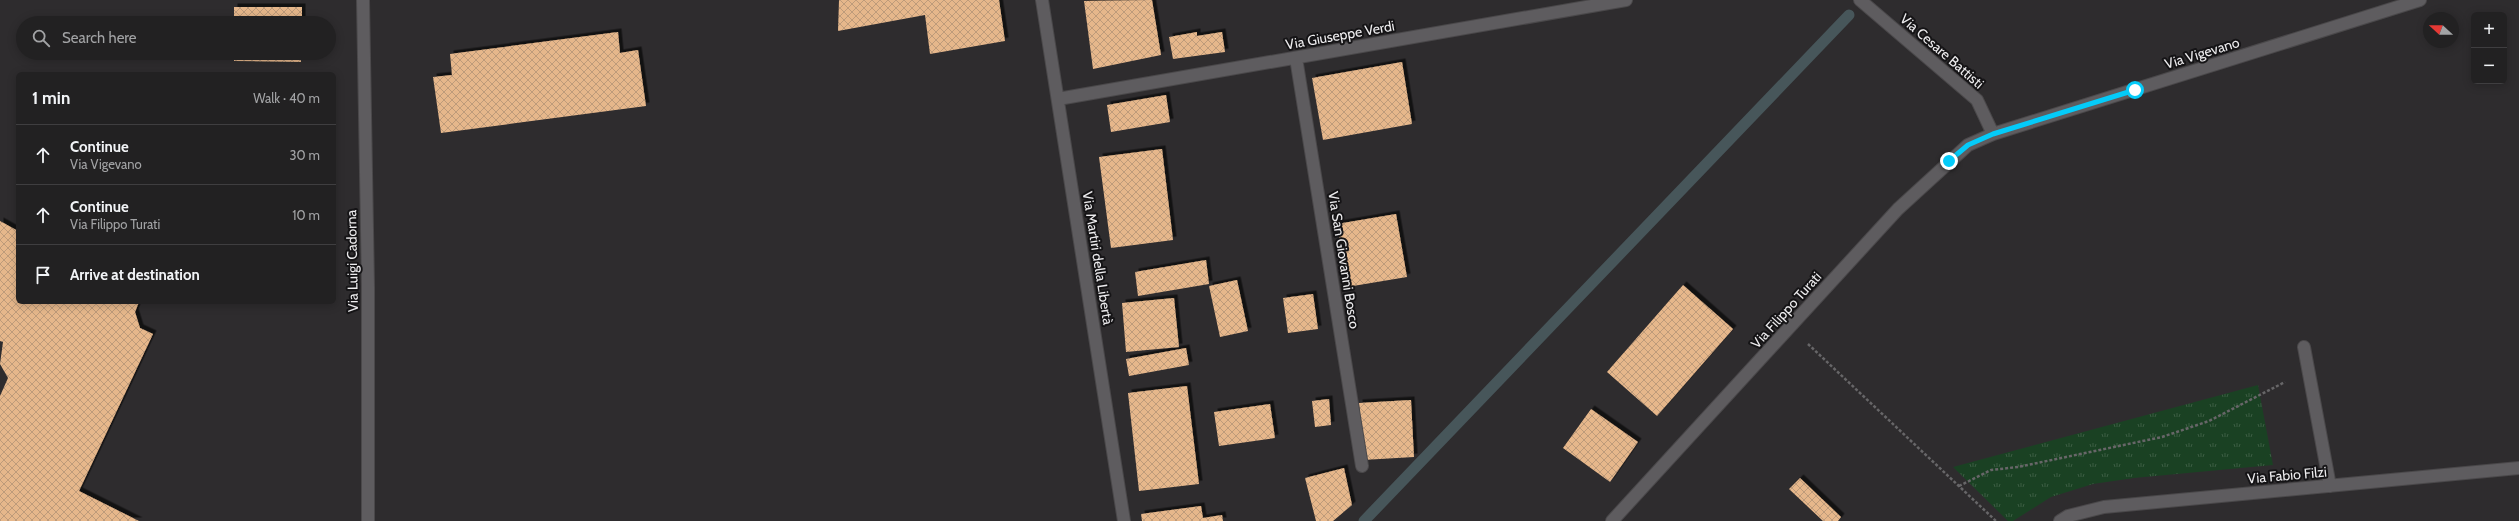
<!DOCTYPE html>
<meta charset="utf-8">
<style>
body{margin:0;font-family:Cabin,sans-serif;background:#2e2e2f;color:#f1f3f6}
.controls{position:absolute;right:12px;top:12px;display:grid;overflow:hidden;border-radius:6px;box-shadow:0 2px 10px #0003}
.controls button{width:36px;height:36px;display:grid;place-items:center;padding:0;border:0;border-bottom:1px solid #3f3e40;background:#222122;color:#f1f3f6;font:20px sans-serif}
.compass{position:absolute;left:2423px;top:12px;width:36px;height:36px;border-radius:50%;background:#222122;box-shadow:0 2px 10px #0003;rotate:291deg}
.stop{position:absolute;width:12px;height:12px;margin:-9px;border:3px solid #04cbf9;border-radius:50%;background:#fff}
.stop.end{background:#04cbf9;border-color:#fff;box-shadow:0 1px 4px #0008}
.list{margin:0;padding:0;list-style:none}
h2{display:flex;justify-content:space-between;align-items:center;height:52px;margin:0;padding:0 16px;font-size:17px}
h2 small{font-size:13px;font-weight:400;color:#a2a3a5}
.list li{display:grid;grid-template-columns:26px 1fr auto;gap:12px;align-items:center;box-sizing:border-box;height:60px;padding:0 16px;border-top:1px solid #3f3e40}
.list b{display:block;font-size:15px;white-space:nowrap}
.list p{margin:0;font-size:13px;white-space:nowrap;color:#a2a3a5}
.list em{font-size:13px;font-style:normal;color:#a2a3a5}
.icon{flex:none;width:22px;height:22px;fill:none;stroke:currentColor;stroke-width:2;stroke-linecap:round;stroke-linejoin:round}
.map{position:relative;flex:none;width:2519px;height:521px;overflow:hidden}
.search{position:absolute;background:#222122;box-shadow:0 2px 10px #0003;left:16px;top:16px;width:320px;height:44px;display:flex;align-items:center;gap:10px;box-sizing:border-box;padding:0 14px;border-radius:22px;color:#a2a3a5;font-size:15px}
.panel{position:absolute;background:#222122;box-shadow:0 2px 10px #0003;left:16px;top:72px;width:320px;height:232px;border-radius:6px}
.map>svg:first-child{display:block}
</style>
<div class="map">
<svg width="2519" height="521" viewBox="0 0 2519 521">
<defs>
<pattern id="park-tufts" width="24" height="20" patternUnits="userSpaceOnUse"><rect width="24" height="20" fill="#1a4123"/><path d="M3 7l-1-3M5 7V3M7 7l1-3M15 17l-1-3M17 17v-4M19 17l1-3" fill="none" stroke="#3c5d43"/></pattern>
<pattern id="building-cross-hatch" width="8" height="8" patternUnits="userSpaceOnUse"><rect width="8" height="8" fill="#e6b78b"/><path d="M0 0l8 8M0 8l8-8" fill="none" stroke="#be9b7a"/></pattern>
<filter id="shadow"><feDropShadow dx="3.5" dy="-3.5" stdDeviation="0" flood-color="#0009"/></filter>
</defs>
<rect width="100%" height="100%" fill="#2e2c2e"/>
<path fill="url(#park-tufts)" d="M2258,385L2273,465L2134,478L2093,484L2051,497L2013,521H2008L1953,467Z"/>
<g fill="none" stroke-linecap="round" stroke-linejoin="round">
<path stroke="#47565a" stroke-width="11" d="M1364,521L1849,15"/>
</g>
<path fill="url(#building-cross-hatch)" filter="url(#shadow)" d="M839,0H999L1005,41L930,54L925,15L838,31Z
M1152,0L1161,55L1093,69L1084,1Z
M234,7H302V23H234Z
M618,32L620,53L638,50L646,106L441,133L433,77L452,75L450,54Z
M1197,32V36L1222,32L1225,52L1173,59L1169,37Z
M234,53H301V62L234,61Z
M1402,62L1412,124L1323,140L1312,78Z
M1166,95L1170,122L1111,132L1107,105Z
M1162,149L1173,240L1111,248L1099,157Z
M1396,214L1407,277L1347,287L1337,224Z
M0,221L18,231V302H139L135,312L140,328L153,334L79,491L139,521H0V396L8,378L0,364L3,342L0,341Z
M1206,260L1209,284L1138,296L1135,272Z
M1237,280L1248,331L1220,337L1209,286Z
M1683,285L1733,329L1657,416L1607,372Z
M1313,294L1318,329L1288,333L1283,298Z
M1174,298L1179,347L1126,352L1122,303Z
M1186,348L1189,365L1129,376L1126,359Z
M1187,386L1199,484L1139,491L1128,393Z
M1329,399L1331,425L1315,427L1312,401Z
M1411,400L1414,457L1363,460L1359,403Z
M1270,404L1275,438L1219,446L1214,412Z
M1591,409L1638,442L1610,482L1563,448Z
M1344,468L1352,505L1333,521H1316L1305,478Z
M1800,478L1841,517L1838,521H1823L1789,489Z
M1201,506L1203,518L1222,515L1223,521H1142L1141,514Z"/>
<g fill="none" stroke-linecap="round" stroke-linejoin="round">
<g stroke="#4a484a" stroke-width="14">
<path id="minor" d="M363,0L368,287V521
M1042,0L1124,521
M1860,0L1977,100L1993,134
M1296,58L1362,466
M1058,99L1626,0
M2304,347L2330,486
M1612,521L1898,209L1968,145L1993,134L2420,0
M2060,521L2068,516L2104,507L2519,468"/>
</g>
<path stroke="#676668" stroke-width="2.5" stroke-dasharray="3 2" stroke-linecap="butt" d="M1808,344L1996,521
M1959,486L1991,470L2018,467L2162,437L2209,421L2285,382"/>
<use href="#minor" stroke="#5e5c5f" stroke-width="12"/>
</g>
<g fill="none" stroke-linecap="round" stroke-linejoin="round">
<path stroke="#04cbf9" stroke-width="5" d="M1949,161L1968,145L1993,134L2135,90"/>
</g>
<g text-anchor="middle" stroke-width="4" stroke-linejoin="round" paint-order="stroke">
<g font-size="14" fill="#edecee" stroke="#151416">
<text transform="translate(1340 35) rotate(-10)" y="5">Via Giuseppe Verdi</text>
<text transform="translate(1942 51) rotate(41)" y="5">Via Cesare Battisti</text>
<text transform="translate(2202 53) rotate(-17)" y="5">Via Vigevano</text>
<text transform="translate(1098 258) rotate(81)" y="5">Via Martiri della Libertà</text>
<text transform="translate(1344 260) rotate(81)" y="5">Via San Giovanni Bosco</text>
<text transform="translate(352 261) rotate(-91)" y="5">Via Luigi Cadorna</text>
<text transform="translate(1786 310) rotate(-48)" y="5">Via Filippo Turati</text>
<text transform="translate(2287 475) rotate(-5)" y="5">Via Fabio Filzi</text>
</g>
</g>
</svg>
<div class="controls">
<button>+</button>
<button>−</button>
</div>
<svg class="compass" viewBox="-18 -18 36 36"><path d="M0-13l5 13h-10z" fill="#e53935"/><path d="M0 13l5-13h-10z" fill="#a2a3a5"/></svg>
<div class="stop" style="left:2135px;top:90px"></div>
<div class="stop end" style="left:1949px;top:161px"></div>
<div class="search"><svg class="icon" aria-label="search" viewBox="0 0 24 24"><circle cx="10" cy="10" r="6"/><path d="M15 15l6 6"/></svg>Search here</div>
<section class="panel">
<h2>1 min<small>Walk · 40 m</small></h2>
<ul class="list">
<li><svg class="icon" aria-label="ahead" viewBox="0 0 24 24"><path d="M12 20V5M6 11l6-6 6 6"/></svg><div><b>Continue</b><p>Via Vigevano</p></div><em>30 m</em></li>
<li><svg class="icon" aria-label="ahead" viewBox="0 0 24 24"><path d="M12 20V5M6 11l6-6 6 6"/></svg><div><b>Continue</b><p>Via Filippo Turati</p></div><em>10 m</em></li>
<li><svg class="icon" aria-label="arrive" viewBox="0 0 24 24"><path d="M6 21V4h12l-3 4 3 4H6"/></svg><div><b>Arrive at destination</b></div></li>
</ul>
</section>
</div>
